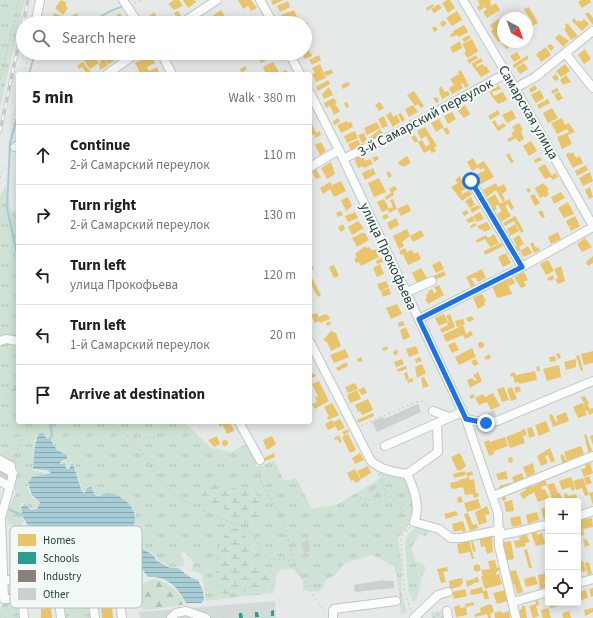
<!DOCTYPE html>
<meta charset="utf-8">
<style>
body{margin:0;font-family:"Source Sans 3",sans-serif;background:#f6f6f6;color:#202124}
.controls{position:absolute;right:12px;bottom:12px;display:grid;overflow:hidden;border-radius:4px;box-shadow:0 2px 10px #0003}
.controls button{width:36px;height:36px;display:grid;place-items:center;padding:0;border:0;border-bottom:1px solid #e0e0e0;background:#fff;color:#202124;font:20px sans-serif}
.compass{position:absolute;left:497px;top:12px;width:36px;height:36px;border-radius:50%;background:#fff;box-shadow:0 2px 10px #0003;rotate:139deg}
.stop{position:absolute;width:12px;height:12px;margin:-9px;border:3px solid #1a73e8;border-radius:50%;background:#fff}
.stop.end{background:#1a73e8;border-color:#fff;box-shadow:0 1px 4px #0008}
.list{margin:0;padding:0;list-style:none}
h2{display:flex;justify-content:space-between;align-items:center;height:52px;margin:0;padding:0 16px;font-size:17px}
h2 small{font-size:13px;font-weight:400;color:#757577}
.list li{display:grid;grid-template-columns:26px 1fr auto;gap:12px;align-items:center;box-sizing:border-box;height:60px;padding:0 16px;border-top:1px solid #e0e0e0}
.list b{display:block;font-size:15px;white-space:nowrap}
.list p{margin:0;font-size:13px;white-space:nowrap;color:#757577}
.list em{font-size:13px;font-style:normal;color:#757577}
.icon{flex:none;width:22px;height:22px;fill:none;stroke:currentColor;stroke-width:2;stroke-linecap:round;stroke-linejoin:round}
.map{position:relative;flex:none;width:593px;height:618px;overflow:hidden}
.search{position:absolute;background:#fff;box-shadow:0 2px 10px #0003;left:16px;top:16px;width:296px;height:44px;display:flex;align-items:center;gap:10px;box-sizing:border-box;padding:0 14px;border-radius:22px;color:#757577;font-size:15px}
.panel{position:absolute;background:#fff;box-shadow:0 2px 10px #0003;left:16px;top:72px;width:296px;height:352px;border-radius:4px}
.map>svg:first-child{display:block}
</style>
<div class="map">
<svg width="593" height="618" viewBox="0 0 593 618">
<defs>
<pattern id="grass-tufts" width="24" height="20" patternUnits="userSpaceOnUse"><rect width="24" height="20" fill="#cfe2d5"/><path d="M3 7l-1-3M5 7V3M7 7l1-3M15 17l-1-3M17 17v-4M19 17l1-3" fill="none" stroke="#b1c3b7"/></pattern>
<pattern id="forest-firs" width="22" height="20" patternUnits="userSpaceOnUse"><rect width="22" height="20" fill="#cfe2d5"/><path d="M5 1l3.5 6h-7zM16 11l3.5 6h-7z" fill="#b1c3b7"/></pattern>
<pattern id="wetland-marsh" width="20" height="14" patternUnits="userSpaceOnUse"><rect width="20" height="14" fill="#cfe2d5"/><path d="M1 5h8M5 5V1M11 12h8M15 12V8" fill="none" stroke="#b1c3b7"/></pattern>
<pattern id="park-dots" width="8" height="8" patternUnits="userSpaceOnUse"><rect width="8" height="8" fill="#cfe2d5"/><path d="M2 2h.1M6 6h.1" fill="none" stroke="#b1c3b7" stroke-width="1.8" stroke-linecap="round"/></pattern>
<pattern id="water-rules" width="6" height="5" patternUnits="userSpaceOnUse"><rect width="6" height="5" fill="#a7ced6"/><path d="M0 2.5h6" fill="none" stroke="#88a8ae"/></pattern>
</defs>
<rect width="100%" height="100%" fill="#e5eae8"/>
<path fill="#d3dbd8" d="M275,601L276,618H140L139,612Z"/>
<path fill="url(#grass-tufts)" d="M0,0H25L0,107Z
M6,185L11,211L18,210V422H184L211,448L231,452L248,443L255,455L257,468L274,460L284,481L296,478L312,509L338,504L378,480L381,478L378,470L404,476L408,482L414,511L411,523L398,538L402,566L401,590L407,613L401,614L398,583L394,566L373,555L345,563L335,575L325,581L323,588L317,592L303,590V580L293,569L280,570L277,573L274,593L206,601L202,576L200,573L192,571L193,562L184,551L180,554L184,560V566L170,568L165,563L159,561L154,554L141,547L133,534L136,516L134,509L127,501L122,497L108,493L97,496L91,487H87L85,493L83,491L74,463L71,462L68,468L65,463H60L67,460L68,455L57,449L50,438H46L43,433L37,435L34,442L35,460L33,470L45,473L44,474L32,477L27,487L32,497L39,501L38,507L31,509L26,504L21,503L20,509L24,521L20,529H16L8,523L6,514L15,495V466L0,458V196Z
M418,526L430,529L431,531L426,536L419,534L411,549L416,561L422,563L426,568L421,579L417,599L413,602L408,590L405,542L408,534Z
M87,601L89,602L93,618H63V607L65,604Z
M5,602H15L18,604L19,618H0V608Z"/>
<path fill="url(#forest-firs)" d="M153,579C169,582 176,589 184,602L182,605L148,610L141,608L136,588L138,585Z"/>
<path fill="url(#wetland-marsh)" d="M18,379V401L8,398L5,394L10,383Z
M217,479C221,481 225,484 229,486C241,492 260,488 264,506L260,511L263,517L264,521L259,527L230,517L225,509L206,506L200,501V496L209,488L213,481Z
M232,528C252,528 247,556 256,567L274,575L273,587L224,594L220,592C212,578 216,536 232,528Z"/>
<path fill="url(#park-dots)" d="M443,611L444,618H432L431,612Z"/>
<path fill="url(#water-rules)" d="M40,433H43L46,438L50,439L57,450L67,455V459L61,461L60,464L65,463L66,468L69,469L71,464L73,463L82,492L85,493L87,488L91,487L96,496C101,497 104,493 108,493C119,494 134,504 135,516C136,522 132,528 132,534L140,547L153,555L157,561L170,568H178L191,578L198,580L203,591L204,600L201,603H186C177,587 169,576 148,577L142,569L138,572L137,585L133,577L120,572L89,577L80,576L43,537L32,533L22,515L21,507L25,504L31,510L37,509L40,502L32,495L28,483L32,477L51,473L47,470L33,469C35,459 33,440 40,433Z"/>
<path fill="#e9c46a" d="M61,0L67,3L65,5L68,8L63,15L55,8Z
M174,0H179L183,6L174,10L168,4Z
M183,0H194L196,2L188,8Z
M238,0H251L257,8L251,11L248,6L243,9Z
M274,0H283L273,5L271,1Z
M447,0H450L455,8L448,13L442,3Z
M477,0H490L491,6L496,3L500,10L487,18L483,12L487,9L485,7L479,11L477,7L480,5Z
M581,0H590L591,2L582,8L578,2Z
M288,1L290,7L280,12L277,6Z
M433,4L434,6L427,11L426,8Z
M439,4L442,8L434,13L431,9Z
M529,7L538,23L530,27L529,25L533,23L524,9Z
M221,10L226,18L218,22L213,15Z
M294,10L300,23H285L281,15Z
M178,11L181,16L178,19L174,13Z
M457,11L462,20L452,26L446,18Z
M154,12L158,18L163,15L168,23H151L148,17Z
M588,12L593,18V25L585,14Z
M54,13L62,16L69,23L50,21Z
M77,13L79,17L70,21L68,18Z
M120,13L127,23H121L116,16Z
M147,17L149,23H141L140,21Z
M258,17L261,23H250L249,22Z
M574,18L577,22L579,20L581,22L584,19L589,24L582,31L572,21Z
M211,19L214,23H204Z
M499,19L502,24L500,26L501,29L503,28V39L498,42L491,31L493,30L490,25Z
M444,20L447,24L442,27L440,23Z
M307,22L310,28L305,30V23Z
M567,23L578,36L574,38L571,40L564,29L566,27L565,25Z
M464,25L468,32L459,37L457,35L451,37L450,35L453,33V31Z
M435,26L438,30L434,32L432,28Z
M559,34L569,41L563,47L555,38Z
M469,35L471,38L464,42L462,39Z
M472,39L478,51L468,58L464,53L466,51L462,44Z
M460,41L462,48L453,53L450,47Z
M519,42L506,49L502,43L503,42Z
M551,44L554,48L551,51L547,46Z
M546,47L551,55L541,62L536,54Z
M308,48L312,56L305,59L302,53H305V50Z
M585,49L591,59L584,64L578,55Z
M517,52L521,58L514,62L510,56Z
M89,53H95L96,55L94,57L99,63L90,69L82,58Z
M100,53L108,65L100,70L99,64L101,62L96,55Z
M106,53H108L114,61L108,64L102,55Z
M272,53H277L278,55L272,58L270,54Z
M151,55L155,63L147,67L149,71L157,67L159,72L155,74H141L135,63Z
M319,55L321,60L312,65L309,60Z
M476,55L478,58L469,64L467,60Z
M528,55V59L514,68L513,65Z
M267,56L268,59L261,63L259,59Z
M481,58L483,61L476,65L477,67L483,64L484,67L486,66L490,72L481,77L471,64Z
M83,62L92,74H87L82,67L79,69L77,66Z
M273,62L279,72L275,74H266L263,67Z
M524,63L528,69L520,74L516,68Z
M320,64L326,78L316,82L312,74L315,73L312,68Z
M565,64L570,71L561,77L556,71Z
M245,66L247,69L242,73L240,69Z
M332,69L333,73L326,76L324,72Z
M286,70L289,74H278Z
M461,70L469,86L465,88L463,83L461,84L463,88L452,94L449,88L454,85L450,79L459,74L458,72Z
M556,74L559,79L555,81L552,77Z
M566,75L571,82L563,85L560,80Z
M328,80L330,84L318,91L316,87Z
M348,82L350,85L343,89L341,85Z
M499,85L501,89L492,92L494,96L503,92L507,100L498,104L489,92Z
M535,85L537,89L531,93L529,89Z
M441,86L445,92L448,91L450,95L442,99L439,92L440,91L439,88Z
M329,87L333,95L324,99L322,94Z
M557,88L559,91L553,94L551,91Z
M540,90L544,98L536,103L531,95Z
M414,91L424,106L421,108L418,104L415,106L407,95Z
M559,92L563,98L558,101L554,95Z
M437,97L439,101L436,103L433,98Z
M334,98L337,103L335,104L340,111L334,115L330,106L326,108L324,103Z
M548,99L550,103L539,109L537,105Z
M347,102L349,107L346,108L344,103Z
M380,102L384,108L379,111L375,105Z
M413,105L418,112L409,117L405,109Z
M465,105L470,114L464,118L457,110Z
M552,108L558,118L548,123L543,113Z
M498,110L500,114L490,120L488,116Z
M512,110L516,118L507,123L502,115Z
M391,112L393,117L397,115L400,122L393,127L386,115Z
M452,112L456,119L448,124L444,116Z
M401,113L405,120L402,122L398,114Z
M384,116L388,126L382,128L378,119Z
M338,118L340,122L334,125L333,121Z
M562,118L565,125L569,123L575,132L568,135L572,144L562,149L557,137L569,132L567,129L557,134L551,123Z
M439,119L444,127L436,132L431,123Z
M495,120L498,126L504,123L506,126L498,131L492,122Z
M347,121L348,123L351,122L353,127L341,133L337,125Z
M377,122L380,128L367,135L364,128Z
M519,123L523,130L521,131L524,139L519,142L516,138L509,142L507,139L513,136L511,133L515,131L512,127Z
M312,124L316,133L320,131L321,135L315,138L314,134L310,136V125Z
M425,127L437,146L434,147L436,151L432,153L430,150L424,153L418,142L422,140L426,147L430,144L426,136L421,139L417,131Z
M447,127L450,133L447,135L443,129Z
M380,129L383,134L371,141L369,138Z
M355,131L358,138L347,143L344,136Z
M364,133L367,140L362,143L358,135Z
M415,135L418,141L415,143L411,137Z
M358,140L361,145L351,150L348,144Z
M531,141L537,151L529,156L523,146Z
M321,142L326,151L320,155L315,145Z
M569,152L570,154L573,152L576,158L580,156L583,163L573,168L566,155Z
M509,153L514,162L511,163L506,155Z
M362,155L365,161L370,159L373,164L364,168L363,166L358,168L354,158Z
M377,156L379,159L374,162L372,158Z
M407,156L411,163L403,167L402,165L400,166L398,162Z
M540,157L542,160L535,163L534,160Z
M473,158L477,165L484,161L494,177L479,185L474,176L485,170L484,168L480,170L479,167L472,171L467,162Z
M331,162L335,174L327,179L321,168Z
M545,164L552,176L545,179L538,168Z
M586,165L588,170L577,176L575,171Z
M373,168L376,174L365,180L362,173L370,169L371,173V169Z
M316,169L321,177L316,179L312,172Z
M389,171L392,176L389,178L386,173Z
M590,172L593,181L583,186L579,178Z
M556,173L558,177L553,180L550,176Z
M460,176L466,189L461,191L463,194L469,190L472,194L462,201L451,187L458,183L455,180Z
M379,178L386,192L374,197L368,183Z
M341,181L346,191L334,197L330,189L323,194L320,188L330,182L332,185Z
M496,183L498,187L504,184L507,190L502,194L505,200L503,202L496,190L487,197L483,190Z
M543,183L549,189L547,190L549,194L545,198L544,196L540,198L535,188Z
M395,186L397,190L393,192L394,195L386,200L385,197L391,193L389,189Z
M590,187L593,197L589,199L585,190Z
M529,188L531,191L528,193L526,189Z
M561,192L565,198L554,204L551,197Z
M495,194L500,204L509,199L514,208L511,210L508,204L505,206L511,216L501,222L497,214L502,211L498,205L495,206L497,209L493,212L491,210L493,208L487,199Z
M534,194L540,203L535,206L530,196Z
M348,197L352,206L346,211L341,200Z
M471,197L475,205L470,208L465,201Z
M384,199L389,209L382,212L377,202Z
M393,199L397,209L408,204L411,211L401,216L397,209L389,213L388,209L393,207L390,200Z
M568,202L574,214L564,218L558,208Z
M478,205L480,208L472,213L470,209Z
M467,210L469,213L464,216L462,212Z
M542,210L545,217L542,218L538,212Z
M341,211L343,215L338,217L336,213Z
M355,212L358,218L348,222L345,216Z
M480,212L484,219L477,222L473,216Z
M387,214L389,217L384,220L382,216Z
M472,216L475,221L468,223L466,220Z
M515,216L524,231L521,233L514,221L505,226L503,223Z
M575,216L580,226L571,231L569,227L572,226H568L566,221Z
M396,218L399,225L390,230L387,223Z
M358,221L364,228L352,235L348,227Z
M487,222L491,229L484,232L482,229L480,230L477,226Z
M475,223L477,225L471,228L470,226Z
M343,224L345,229L341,232L338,227Z
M515,224L519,231L510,236L507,229Z
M407,229L410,236L421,230L424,236L413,242L410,236L402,242L404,246L399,249L393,236Z
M558,232L561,239L551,244L548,237Z
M362,233H365L369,240L357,247L352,238Z
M494,234L499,243L490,247L485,239L477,243L476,240L486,235L488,238Z
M519,235L524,244L519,247L521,250L516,252L514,247L517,246L513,239Z
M585,238L592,247L582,252L577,244Z
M533,242L536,248L538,247L540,250L534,253L530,244Z
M501,243L503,246L485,255L484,251Z
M365,246L366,248L369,247L371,250H376L379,257L361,266L359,262L356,263L354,259L357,257L355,254Z
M528,246L532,253L524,257L520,251Z
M405,248L407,252L412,250L414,254L418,252L421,259L408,265L403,254L401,255L399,251Z
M506,253L511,263L503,267L498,257Z
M593,256V263L588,266L586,262Z
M381,258L383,262L377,264L376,261Z
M548,260L554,271L546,275L540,264Z
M440,261L444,269L436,273L432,265Z
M311,263L314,269L310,271V264Z
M380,264L384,274L377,277L373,268Z
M334,265L339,276L334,278L329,267Z
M561,266L565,281L558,284L555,279L558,278L554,269Z
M421,268L427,278L417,283L412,273Z
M482,269L486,278L478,282L476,278H471L475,285L471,287L466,277Z
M444,271L446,275L433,281L431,277Z
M524,272L528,280L524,282L526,286L521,288L514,277Z
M553,275L554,279L549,281L547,278Z
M512,277L515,283L509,286L506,280Z
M312,278L321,295L318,297L310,283Z
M506,280L512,294L497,298L492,286Z
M386,281L389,287L380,291L377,284Z
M439,285L444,295L428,304L425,299L427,298L426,295L429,293L428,291L432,289L434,293L437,292L434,287Z
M389,288L391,294L383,297L381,291Z
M482,294L486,301L484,303L485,305L478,309L473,298Z
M397,304L402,314L391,319L386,308Z
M317,313L319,317L325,314L328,315L330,319L320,323L319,321L315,323L311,315Z
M444,314L448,322L439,326L435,318Z
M450,314L455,327L442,333L440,329L448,325L447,323L449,322L446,316Z
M472,316L474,320L468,322L466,318Z
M463,319L465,324L457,327L455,321Z
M330,321L331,324L327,326L326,323Z
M403,321L405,325L399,327L398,323Z
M463,325L466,334L471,331L473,335L465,339L463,335L446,342L443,335Z
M406,327L410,337L403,340L400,330Z
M331,331L336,333L341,346L331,351L327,342L323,340Z
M455,342L459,350L452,353L448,345Z
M478 345a3 3 0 1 1 6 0a3 3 0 1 1-6 0Z
M387,346L388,349L383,351L382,348Z
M416,346L419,353L409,357L406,349Z
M472,348L476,357L459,365L455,357Z
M345,349L349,357L334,363L330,355Z
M397,349L398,354L394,355L393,352Z
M593,351V363L584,365L581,354Z
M559,353L561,358L558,359L556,354Z
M489,354L491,358L486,360L484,357Z
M579,355L583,370L581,371L576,356Z
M555,356L556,361L550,362L549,357Z
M361,357L363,361L358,362L357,359Z
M420,357L422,361L416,363L415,359Z
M402,359L404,364L396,367L394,362Z
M476,359L479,364L474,366L471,361Z
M576,359V367L566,370L564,362Z
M346,362L348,366L338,371L336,368Z
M422,364L426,373L417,378L415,367Z
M559,365L561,377L547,381L543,369Z
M406,366L407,369L398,372L397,369Z
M539,366L540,371H537L536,367Z
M535,371L537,380L519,384V382L515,383L513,376Z
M407,372L409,378L406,380L404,373Z
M478,372L482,381L470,388L467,380L472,378L475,381L477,380L473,375Z
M514,372L516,375L511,377L510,374Z
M314,373L316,376L310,379V375Z
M424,377L429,386L423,388L421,378Z
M412,378L414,381L408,383L407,380Z
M319,381L329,401L315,409L312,404L317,402L315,398L318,396L312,384Z
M355,383L358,389L348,393L345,387Z
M519,386L521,391L516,393L514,388Z
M364,387L367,393L362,395L358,390Z
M504,387L509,400L502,402L497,389Z
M512,387L517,399L511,401L507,389Z
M357,390L361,399L350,403L347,395Z
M493,393L500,406L491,410L487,402L479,405L475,398L483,394L485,397Z
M474,394L475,397L471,399L469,396Z
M585,396L589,404L585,406L581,397Z
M368,399L373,410L362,415L360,411L358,412L355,405Z
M332,403L339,415L328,420L327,417L329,416L324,407Z
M582,403L585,406L588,405L590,409L593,408V413L589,415L587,410L585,411L587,415L578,418L573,407Z
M566,412L569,421L553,427L549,415L552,414L556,422L558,421L556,416Z
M373,413L374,416L358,423L357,420Z
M340,419L345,428L338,431L333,422Z
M332,420L335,427L328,430L325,424Z
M546,421L550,431L539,436L535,425Z
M218,422H227L229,425L231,424L234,431L227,434L223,425L220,427Z
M532,427L535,436L529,438L527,428Z
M348,429L349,432L344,435L342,432Z
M525,429L527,435L523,436L521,430Z
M521,431L525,443L510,448L506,437Z
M348,434L356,450L350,453L342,437Z
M586,434L593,453L589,455L584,435Z
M339,435L342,442L340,443L337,439L335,440L334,438Z
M593,435V445L590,436Z
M217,436L220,444L214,447L208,440Z
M272,436L276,444L267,450L263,440Z
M505,437L508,446L494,451V454L489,456L484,442L489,440L490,442Z
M222 443a3 3 0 1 1 6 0a3 3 0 1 1-6 0Z
M581,446L584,454L567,461L564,452Z
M550,448L555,461L551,463L548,455L545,456L548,463L541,466L537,456Z
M274,453L275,457L266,461L264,458Z
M360,453L364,460L355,464L352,458Z
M460,453L466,466L460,471L457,470L451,457Z
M563,454L567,463L563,464L560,455Z
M512,457L513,462L509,463L508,458Z
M533,463L535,473L527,477L523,467Z
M590,463L593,473L584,477L581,469L586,468L585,465Z
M368,466L371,473L361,479L357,471Z
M355,469L361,480L355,483L354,480L351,481L347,473Z
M465,471L466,475L454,478L453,474Z
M472,471L473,475L467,477L466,473Z
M506,471L508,479L498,480L496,474Z
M522,473L525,481L515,485L512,477Z
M589,476L592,483L586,485L584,478Z
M469,477L470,480L474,479L476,493H478L479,496L474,498L473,494L465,495L463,487L453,489L451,488L450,483L459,481L460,485L459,480Z
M571,477L575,489L572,491L570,487L562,490L559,481Z
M583,478L589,495L585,496L582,488L576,490L573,481Z
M545,480L547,485L541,487L543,490L545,489L549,498L538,502L534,492L523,499L520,493L526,490L524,486L531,484L532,487Z
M510,483L512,487L500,491L499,486Z
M554,483L558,493H560L563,501H553L547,485Z
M593,492V505L589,493Z
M567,493L568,496L576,494L578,501H566L564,494Z
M505,495L506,500L503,501L501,496Z
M461,496L463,502L458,503L457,498Z
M478,499L481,508L467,512L464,503Z
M512,500L514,511L506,512L504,502Z
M487,506L490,514L485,515L487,522L479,525L475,512Z
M548,507V518L544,519L541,509Z
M456,511L458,515L446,519L444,514Z
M537,512L539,520L528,524L526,515Z
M468,513L473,525L477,524L478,528L470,531L464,514Z
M520,516L522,525L512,527L510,518Z
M592,518L593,527L583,529L584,535L581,536L578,520Z
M463,521L466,531L463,532L462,530L454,532L452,524Z
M537,532V535L542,533L545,544L536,546L535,544L531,533Z
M492,534L493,552L487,554L485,546L481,547L479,537Z
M526,534L530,542L525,543L526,546L516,548L514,541L520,540L519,537Z
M586,539L590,545L585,547L583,540Z
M462,540H469L474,559H472L470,552L459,554L457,544L463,543Z
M471,541H473L476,551L473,552Z
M511,541L514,559L505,561L503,542Z
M527,549L532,568H529L524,550Z
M495,560L497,568L500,567V570L496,572V575L499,574L502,584L485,589L481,577L483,576L481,570L490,569L488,561Z
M583,561L586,571L578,573V562Z
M589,562L592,574L588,575L585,563Z
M473.5 568a3.5 3.5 0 1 1 7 0a3.5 3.5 0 1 1-7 0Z
M447,567L448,571L443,572L442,568Z
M442,568L446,582L441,583L437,569Z
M516,570L523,592L517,594L514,583L511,584L508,572Z
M548,573V580L544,581L546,587L540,589L538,575Z
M535,576L538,584L526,587L524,579Z
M478,577L479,582L475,583L474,578Z
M462,578L463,583L461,584V586L450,589L449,581Z
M474,579L475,583L467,587L466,581Z
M482,587L483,591L487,590L489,599H484L483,593L471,595L470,590Z
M593,588V596L591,597L589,589Z
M465,589L467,596L454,599L452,592Z
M505,590L508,601L497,604L493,593Z
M586,590L588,598L581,600L578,592Z
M111,592L113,618H102L100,593Z
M538,600L539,605L536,606L539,616L533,618L529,606L536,604L535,601Z
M474,602V605L466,607L465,604Z
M549,603H558L559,606L550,608Z
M489,604L490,605H492L494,612L490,614L491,618H488L487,614L475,617V614L481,612L480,608Z
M460,605V608L466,607L467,615L456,617L454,607Z
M522,606H525L527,618H521L519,610L522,609Z
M51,608L52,618H41V609Z
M548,608L551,618H543L541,610Z
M593,608V612L585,616L584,610Z
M501,611L502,613L509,611L510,618H495L494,613Z
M569,611L571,618H563L562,613Z"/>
<path fill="#2a9d8f" d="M274,610V616H271V611Z
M255,612H258L259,617H255Z
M239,613H242L243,618H239Z"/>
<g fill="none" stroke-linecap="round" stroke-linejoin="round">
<path stroke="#a7ced6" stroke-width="2" d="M71,23C78,20 86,22 93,20C104,16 111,9 122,7
M29,74L35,53
M18,114L10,143L7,208L18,259
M50,439L52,435L50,422
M10,510L22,515"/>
</g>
<path fill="#ccd1cf" d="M418,404L421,412L377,432L372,422L383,417L384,419Z
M494,410L496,416L489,417L487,413Z
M0,470L11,476L8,481L0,476Z
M375,484L377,488L370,492L368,488Z
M308,540L311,551L304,553L301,544Z
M383,580L384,581H394V588L355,592L354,585Z"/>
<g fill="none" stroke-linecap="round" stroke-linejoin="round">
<g stroke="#c2c7c5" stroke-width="10">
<path id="minor" d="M123,0L138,23
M260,0L273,23
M463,0L515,88L593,226
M36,20L40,0
M182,23L217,0
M161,53L172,74
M289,53L300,74
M565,53L593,88
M107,74L137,53
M515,88L534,78L593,31
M310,93L339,150L466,419L498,513L499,546L516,618
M15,147L18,145
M343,159L407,128L507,73
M310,167L339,150
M471,181L522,267
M407,292L432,281
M419,319L522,267L593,227
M0,341L6,339L18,341
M310,342L371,461C381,470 394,472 407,474
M433,411L449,417
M466,419L486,423L497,421L593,381
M239,422L260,460
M385,446L462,412
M0,460L11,466L12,478L1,518L4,599
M0,466L13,473
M407,474C414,488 421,507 414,522L439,529L451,538H461L500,530
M407,474L438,452L437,423
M0,481L10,487
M493,496L593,456
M578,516L593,511
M500,535L517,532L548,524
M3,580H23
M578,583L593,579
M92,597L93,590L96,586L118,584L122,618
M4,599H15L23,603L24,618
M59,600L61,618
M513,602L548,592
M23,603L92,597L95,618
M447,611L448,618
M171,618L176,613L186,611L206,618
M333,618V611L334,609L396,601
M414,618L438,595L448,592"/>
</g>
<path stroke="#c2cac7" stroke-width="1" stroke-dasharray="2 3" stroke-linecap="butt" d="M134,3L141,0
M24,74L29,53
M0,80L19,0
M12,140L11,130L18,99
M0,178L4,167
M105,422L132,438L158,478L174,494L201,510L243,527L252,532L262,553L269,558L295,561
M361,426L416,402L422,401L428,406
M134,438L144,436L154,438L164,428L162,422
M14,460L22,436L34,422
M259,466C258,485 273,500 280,516C287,530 289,546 294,560C301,579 314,597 326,613
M378,474L386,493L398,503L407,519
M356,494C364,504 376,500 387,494
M410,527L402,536L401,540L404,590L411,611
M406,531L407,524
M124,580L128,574
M254,612V618
M238,614L239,618
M0,615L5,618
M223,615V618
M266,618H270V611"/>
<use href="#minor" stroke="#fbfcfc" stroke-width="8"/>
<g stroke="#c7cbca" stroke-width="3.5">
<path id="rail" d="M23,23L28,0
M0,132L23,23"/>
</g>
<use href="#rail" stroke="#f3f9f6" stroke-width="2" stroke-dasharray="6" stroke-linecap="butt"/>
</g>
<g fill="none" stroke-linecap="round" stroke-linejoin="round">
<path stroke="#1a73e8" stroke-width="5" d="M471,181L522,267L419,319L466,419L486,423"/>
</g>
<g text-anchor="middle" stroke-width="4" stroke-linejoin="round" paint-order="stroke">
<g font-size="14" fill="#233d37" stroke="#f3f9f6">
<text transform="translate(529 112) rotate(60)" y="5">Самарская улица</text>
<text transform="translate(425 117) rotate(-28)" y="5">3-й Самарский переулок</text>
<text transform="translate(389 256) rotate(65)" y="5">улица Прокофьева</text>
</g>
</g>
<rect x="10" y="526" width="132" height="82" rx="6" fill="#f3f9f6" stroke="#b5c1bd" stroke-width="1"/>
<rect x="18" y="534" width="18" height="12" fill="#e9c46a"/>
<rect x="18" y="552" width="18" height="12" fill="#2a9d8f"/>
<rect x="18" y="570" width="18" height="12" fill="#8a817c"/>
<rect x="18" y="588" width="18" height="12" fill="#ccd1cf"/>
<g font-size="11" fill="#233d37">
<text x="43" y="544">Homes</text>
<text x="43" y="562">Schools</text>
<text x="43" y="580">Industry</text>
<text x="43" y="598">Other</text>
</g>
</svg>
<div class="controls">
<button>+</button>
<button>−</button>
<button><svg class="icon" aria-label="locate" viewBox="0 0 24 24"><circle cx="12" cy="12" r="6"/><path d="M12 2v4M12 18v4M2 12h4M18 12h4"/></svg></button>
</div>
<svg class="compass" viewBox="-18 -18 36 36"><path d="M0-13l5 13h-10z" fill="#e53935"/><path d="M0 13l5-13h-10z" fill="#757577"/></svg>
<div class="stop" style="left:471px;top:181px"></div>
<div class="stop end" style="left:486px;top:423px"></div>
<div class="search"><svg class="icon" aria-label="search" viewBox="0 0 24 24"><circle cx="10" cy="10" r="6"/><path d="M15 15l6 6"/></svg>Search here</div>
<section class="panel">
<h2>5 min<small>Walk · 380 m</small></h2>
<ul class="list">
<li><svg class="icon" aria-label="ahead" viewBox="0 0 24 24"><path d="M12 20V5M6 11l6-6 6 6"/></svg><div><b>Continue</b><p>2-й Самарский переулок</p></div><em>110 m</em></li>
<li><svg class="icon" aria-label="right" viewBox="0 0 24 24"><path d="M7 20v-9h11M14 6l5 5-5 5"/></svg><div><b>Turn right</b><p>2-й Самарский переулок</p></div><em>130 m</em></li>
<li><svg class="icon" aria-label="left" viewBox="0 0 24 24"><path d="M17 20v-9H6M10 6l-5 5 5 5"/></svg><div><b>Turn left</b><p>улица Прокофьева</p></div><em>120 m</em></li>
<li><svg class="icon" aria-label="left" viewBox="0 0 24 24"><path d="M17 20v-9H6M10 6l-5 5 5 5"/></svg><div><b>Turn left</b><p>1-й Самарский переулок</p></div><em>20 m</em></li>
<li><svg class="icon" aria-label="arrive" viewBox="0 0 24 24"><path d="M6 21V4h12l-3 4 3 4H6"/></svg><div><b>Arrive at destination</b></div></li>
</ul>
</section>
</div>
